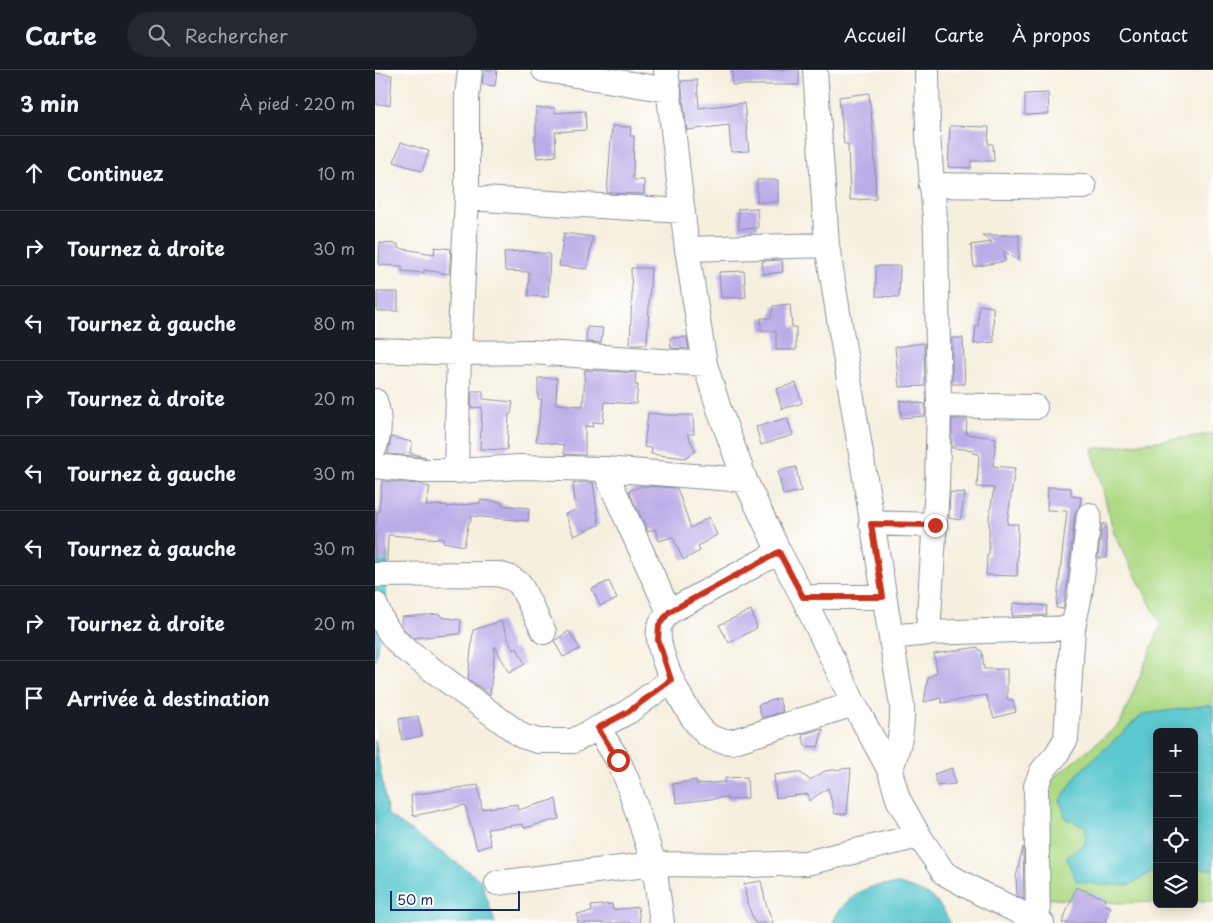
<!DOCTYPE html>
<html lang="fr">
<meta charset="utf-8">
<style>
body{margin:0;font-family:"Playpen Sans",sans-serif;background:#242831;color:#f1f3f6}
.controls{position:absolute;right:15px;bottom:15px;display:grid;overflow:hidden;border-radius:8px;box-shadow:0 2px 12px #0003}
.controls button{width:45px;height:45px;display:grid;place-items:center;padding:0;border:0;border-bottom:1px solid #363941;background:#171b24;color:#f1f3f6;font:25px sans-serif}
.scale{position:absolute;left:15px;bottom:12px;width:130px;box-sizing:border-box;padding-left:5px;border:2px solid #1b2f5e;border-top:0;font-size:14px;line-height:18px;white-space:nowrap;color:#1b2f5e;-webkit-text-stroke:4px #fff;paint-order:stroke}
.stop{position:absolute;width:15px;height:15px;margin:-11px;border:4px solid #c8321e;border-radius:50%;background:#fff}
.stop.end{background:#c8321e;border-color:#fff;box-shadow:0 1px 5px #0008}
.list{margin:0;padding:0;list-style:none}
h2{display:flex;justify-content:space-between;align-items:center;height:65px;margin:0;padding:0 20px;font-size:21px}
h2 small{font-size:16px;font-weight:400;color:#9ea1a6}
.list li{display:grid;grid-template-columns:32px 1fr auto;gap:15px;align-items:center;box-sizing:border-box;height:75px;padding:0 20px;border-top:1px solid #363941}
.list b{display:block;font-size:19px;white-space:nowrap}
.list em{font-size:16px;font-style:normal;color:#9ea1a6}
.icon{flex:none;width:28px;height:28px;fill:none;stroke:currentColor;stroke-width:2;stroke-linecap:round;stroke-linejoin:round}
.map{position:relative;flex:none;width:838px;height:853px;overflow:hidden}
header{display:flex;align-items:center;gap:30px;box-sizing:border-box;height:70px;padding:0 25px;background:#171b24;border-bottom:1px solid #363941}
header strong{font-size:24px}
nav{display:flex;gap:28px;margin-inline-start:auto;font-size:18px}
.search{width:350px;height:45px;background:#242831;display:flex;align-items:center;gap:12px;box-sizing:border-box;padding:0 18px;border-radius:28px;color:#9ea1a6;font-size:19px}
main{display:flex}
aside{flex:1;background:#171b24}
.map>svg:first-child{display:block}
</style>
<header>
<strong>Carte</strong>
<div class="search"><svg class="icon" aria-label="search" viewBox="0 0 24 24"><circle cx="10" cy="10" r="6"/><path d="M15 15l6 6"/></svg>Rechercher</div>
<nav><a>Accueil</a><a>Carte</a><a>À propos</a><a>Contact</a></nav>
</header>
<main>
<aside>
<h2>3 min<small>À pied · 220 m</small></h2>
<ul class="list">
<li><svg class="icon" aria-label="ahead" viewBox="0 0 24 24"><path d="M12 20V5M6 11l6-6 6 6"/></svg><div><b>Continuez</b></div><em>10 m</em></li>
<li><svg class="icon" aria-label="right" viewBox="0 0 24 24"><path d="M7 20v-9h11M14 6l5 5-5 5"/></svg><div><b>Tournez à droite</b></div><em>30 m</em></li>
<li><svg class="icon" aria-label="left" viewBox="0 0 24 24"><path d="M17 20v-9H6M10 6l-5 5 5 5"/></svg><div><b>Tournez à gauche</b></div><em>80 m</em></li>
<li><svg class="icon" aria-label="right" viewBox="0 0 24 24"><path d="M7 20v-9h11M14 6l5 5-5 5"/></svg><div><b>Tournez à droite</b></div><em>20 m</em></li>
<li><svg class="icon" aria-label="left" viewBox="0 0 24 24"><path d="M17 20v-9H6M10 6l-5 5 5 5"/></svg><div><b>Tournez à gauche</b></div><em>30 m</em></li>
<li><svg class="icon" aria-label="left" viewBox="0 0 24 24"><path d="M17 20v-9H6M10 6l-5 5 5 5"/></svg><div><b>Tournez à gauche</b></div><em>30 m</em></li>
<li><svg class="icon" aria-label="right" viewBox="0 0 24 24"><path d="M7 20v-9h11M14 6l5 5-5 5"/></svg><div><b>Tournez à droite</b></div><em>20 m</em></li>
<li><svg class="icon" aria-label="arrive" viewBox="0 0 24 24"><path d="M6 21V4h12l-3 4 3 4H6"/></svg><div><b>Arrivée à destination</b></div></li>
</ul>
</aside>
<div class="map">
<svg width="838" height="853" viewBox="0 0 838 853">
<rect width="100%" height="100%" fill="#fff"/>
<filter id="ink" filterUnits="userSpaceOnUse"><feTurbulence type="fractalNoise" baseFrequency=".02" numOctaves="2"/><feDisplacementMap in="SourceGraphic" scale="10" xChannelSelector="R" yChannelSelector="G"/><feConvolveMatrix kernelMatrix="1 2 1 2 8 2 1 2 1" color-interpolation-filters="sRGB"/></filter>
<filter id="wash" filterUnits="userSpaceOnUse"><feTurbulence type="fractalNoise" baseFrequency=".0096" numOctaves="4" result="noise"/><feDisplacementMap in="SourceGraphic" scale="20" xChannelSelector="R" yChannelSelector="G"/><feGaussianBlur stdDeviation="1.12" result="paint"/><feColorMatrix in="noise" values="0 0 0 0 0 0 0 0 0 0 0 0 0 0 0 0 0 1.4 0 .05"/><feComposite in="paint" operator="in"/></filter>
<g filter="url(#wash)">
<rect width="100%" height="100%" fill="#f6efde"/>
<path fill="#afda85" stroke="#658472" d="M838,364V831H819V662H782V832L746,833L665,828L663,720L745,654L786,555L739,463L717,379Z"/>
<path fill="#5bc8cf" stroke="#3b7c96" d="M0,439L13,484L11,533L0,590Z
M833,635L838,637V800L819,799V662H782V799L754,815H724L701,811L691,787L710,774L711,757L691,749L685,730L704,702L768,644Z
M0,670L13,745L106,810L120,853H0Z
M524,814C551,822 563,826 575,853H458C463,836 484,819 501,816C508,814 516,815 524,814Z"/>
<g id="blocks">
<path fill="#bbace7" d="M109,0H122L120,16L107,14Z
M357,0H424V15H357Z
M0,3L17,5L15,35L0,34Z
M322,10L324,38L369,33L374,81L356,82L354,55L312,60L306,11Z
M494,23L499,71L501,129L475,130L473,74H469L464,27Z
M673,23L674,44L650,45V24Z
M161,38H180V43L210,41L211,60L180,62L181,86L162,88L160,67H161Z
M237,56L256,57L255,66H259L258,107L259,110H269V124L232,123Z
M575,56L614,57L613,74H618L619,91H596V98L573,97Z
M26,72L54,81L47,101L19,92Z
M382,110H403V132H382Z
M382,138L383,158L364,159L363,139Z
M189,163L218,167L212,199L184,196Z
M607,165H644V191L629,181L630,191L599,197L596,175L617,172Z
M5,173L23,174V178L59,184L60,177L76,179L74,204L49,200V203L27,201V196L4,195Z
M149,181L175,184L173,227L153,226L154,202L130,201L129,182Z
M407,190L408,202L388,204L387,191Z
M501,196H525L524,227L501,226Z
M256,198H276L272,274H255L257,225Z
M369,201L371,227L346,228L344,202Z
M2,222H23V241H2Z
M415,234L417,257H421V280H401V261H386V248H396L398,236Z
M604,235L618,237L619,272L599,274L601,256H603Z
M212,257L228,258L226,273L211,272Z
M312,267L314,279L296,278L295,268Z
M577,268H588L590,314H577Z
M549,273L550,316L524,317L520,277Z
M210,300L261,303L260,315H263L261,334L230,332L228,353L218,352V357L210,356V385L189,384V375L161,371L167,329H163V308H182L181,334L208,336Z
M421,313L427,333L407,339L401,319Z
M97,321H108V329L138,332L136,344H134L132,380L105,379L107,337L96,338Z
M525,330L550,334V346L526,348Z
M273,343L293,345H318L319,364H312L321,381L310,388L276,384L277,378L269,377Z
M412,348L418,365L386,375L381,357Z
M577,349H592L591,364L621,368L618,396L640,398L632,454H643L642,506L611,505L612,485H614V447L619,418L602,417L604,384L598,383L599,380L577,378Z
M16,367L37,372L35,383L51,387L13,384Z
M421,397L426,421L408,425L403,401Z
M7,411L43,414L55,417L51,436L72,435V437L105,433V430L127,432V435L154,438L153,451L96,446V451H94L89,476L68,472V469L13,465L12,491H0V463L2,442H4Z
M209,412H218L224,455L199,466L190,444L201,440L198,414Z
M267,416L302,418L316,458L334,447L342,465L323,476L325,481L308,490L298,467L284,471L280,459L273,462L254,421Z
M673,417L696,418V426L706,427L705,435L700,443L691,523L688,539L681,538L692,441L672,440Z
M575,422L590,423L585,450L574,448Z
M727,454H731L732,488H723Z
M234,511L242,529L225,536L217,519Z
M638,533L672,536L671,545L637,546Z
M376,540L382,558L354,573L344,555Z
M65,544L66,547L86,550L85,564L38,568L27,557V547Z
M126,551L138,580L142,578L150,594L134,603L120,576L115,625L93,609L98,560Z
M194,561L205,579L188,587L179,571Z
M603,577L604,580L607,581L609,599H632V629L638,630L641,642L619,648L611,625L567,633L566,628L549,632L553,608L562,602L559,584Z
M404,628L408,642L387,648L383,635Z
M43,646L47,666L27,670L24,649Z
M448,659L443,677L430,676L427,664Z
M476,698L472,744H460L453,718L434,731L433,724L401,728L399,705L424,702L435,710L450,701Z
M577,698L580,714L562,716L559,704Z
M372,707L373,728L352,730V727L302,733L298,714L321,710L322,714L350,712V708Z
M103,715L107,739L142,734L143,740L181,729L184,749L149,758L148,754L112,759L116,775L102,779L90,735L38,746L36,725Z
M648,777L649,829L642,826L641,807Z
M386,811L391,834L398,853H380L372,833L369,814Z
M701,817L731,829L729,834L736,837L730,853H687Z
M237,834L238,840L263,837L265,853H203L202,844L217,842L216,836Z"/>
</g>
</g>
<g filter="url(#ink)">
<use href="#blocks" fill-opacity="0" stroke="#888f9e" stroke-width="1"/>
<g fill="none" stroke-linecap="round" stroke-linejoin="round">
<g stroke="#888f9e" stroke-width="26">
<path id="minor" d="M169,0L294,20
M291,0L312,179L326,270L330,294L344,339L370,410L404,482L428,527L479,634L515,701L523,729L544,766L569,803L607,824L667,853
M440,0L452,175L527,635C528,660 524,677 515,701
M552,0L553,66L561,161L564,335L562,416L553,563
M556,115L709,117
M92,128L308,141
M312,179L452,175
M0,280L84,283L156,282L330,294
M0,331C5,346 5,362 0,377
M564,335L660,337
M0,396L48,401H81L144,397L229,399L370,410
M229,399L294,542
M81,401L84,283L92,128V27L95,0
M496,453L560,455
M404,482L294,542C290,547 285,552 284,558C280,584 312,646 331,664C338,670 348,671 356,672L479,634
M0,505L123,504L136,508L145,514L169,562
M428,527H508
M0,534C7,551 14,565 28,578L147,666L163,671H198L223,658L243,690L252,710L279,794L287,853
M516,567L553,563L698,558
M223,658L253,642L296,610
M122,813L279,794L373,795L431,793L544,766
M663,851L661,716L667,701L681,685L691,669L698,558L705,525L714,445"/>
</g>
<use href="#minor" stroke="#fff" stroke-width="24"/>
</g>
</g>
<g fill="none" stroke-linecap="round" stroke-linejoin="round" filter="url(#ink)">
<path stroke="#c8321e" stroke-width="6" d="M243,690L223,658L253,642L296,610L283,570L284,555L294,542L404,482L428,527H508L496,454L560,455"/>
</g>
</svg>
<div class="controls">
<button>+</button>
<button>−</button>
<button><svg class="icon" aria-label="locate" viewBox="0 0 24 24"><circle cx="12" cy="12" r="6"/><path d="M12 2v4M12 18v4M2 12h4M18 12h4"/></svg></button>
<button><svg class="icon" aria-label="layers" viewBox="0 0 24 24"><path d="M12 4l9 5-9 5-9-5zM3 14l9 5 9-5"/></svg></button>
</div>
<div class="scale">50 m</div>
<div class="stop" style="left:243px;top:690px"></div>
<div class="stop end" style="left:560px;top:455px"></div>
</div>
</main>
